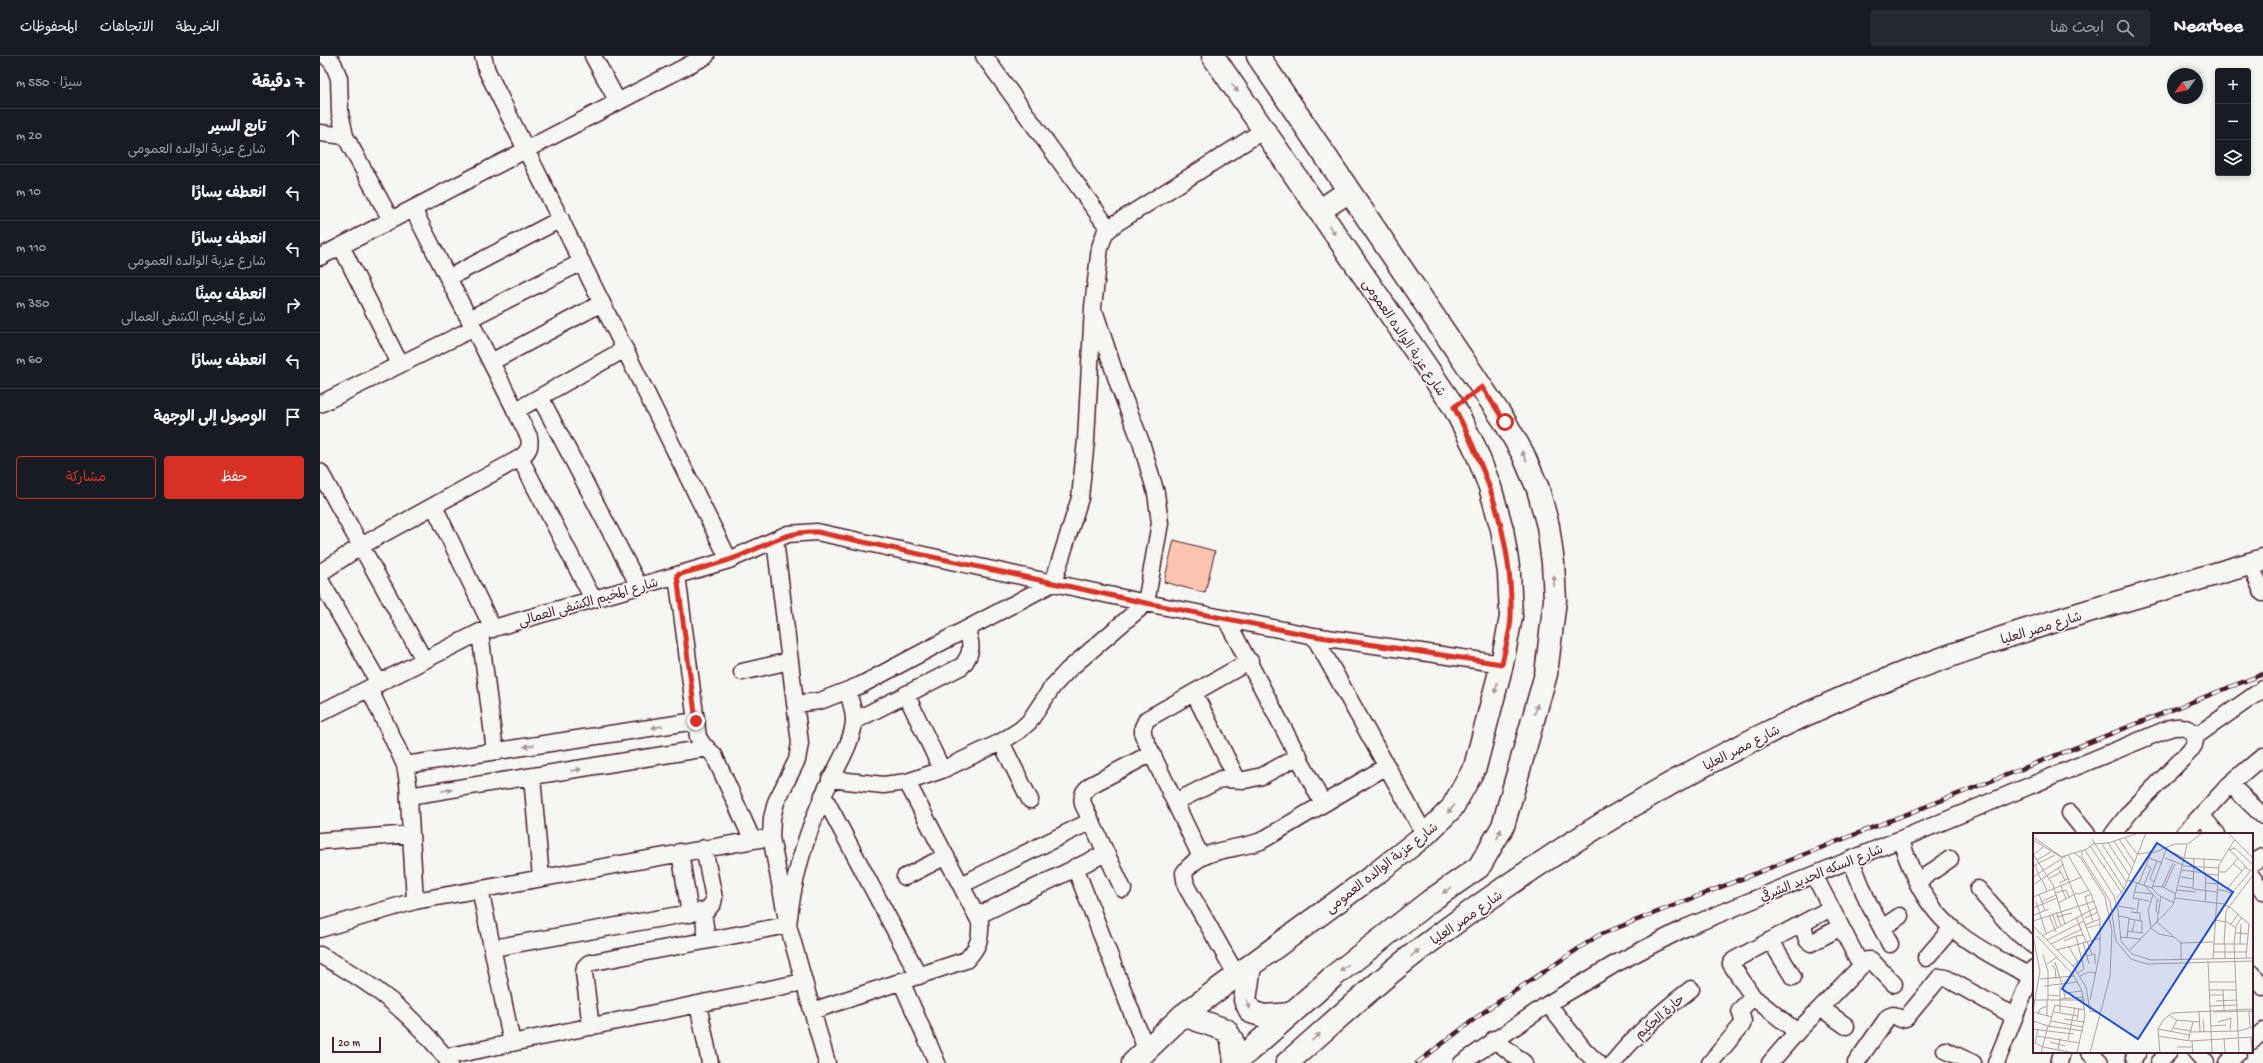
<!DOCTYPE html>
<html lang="ar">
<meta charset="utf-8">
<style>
body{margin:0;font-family:"Gochi Hand","Playpen Sans Arabic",sans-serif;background:#242831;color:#f1f3f6;direction:rtl}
.controls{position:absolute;right:12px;top:12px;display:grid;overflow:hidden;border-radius:4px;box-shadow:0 2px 6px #0003}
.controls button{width:36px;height:36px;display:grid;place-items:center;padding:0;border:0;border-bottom:1px solid #363941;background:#171b24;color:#f1f3f6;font:20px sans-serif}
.compass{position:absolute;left:1847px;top:12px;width:36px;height:36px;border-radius:50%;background:#171b24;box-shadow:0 2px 6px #0003;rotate:237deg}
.scale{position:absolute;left:12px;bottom:10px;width:49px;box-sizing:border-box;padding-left:4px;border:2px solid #4a1f2b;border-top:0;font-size:11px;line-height:14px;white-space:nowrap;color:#4a1f2b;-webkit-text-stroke:3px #f6f6f2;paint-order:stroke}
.stop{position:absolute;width:12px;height:12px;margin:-9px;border:3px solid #d93025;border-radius:50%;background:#fff}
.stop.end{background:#d93025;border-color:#fff;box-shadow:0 1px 4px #0008}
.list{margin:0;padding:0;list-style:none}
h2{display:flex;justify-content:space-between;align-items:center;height:52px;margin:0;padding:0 16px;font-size:17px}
h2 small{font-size:13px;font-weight:400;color:#9ea1a6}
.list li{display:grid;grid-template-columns:26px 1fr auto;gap:12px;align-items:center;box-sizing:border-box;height:56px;padding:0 16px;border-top:1px solid #363941}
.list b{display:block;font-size:15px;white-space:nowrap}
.list p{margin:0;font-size:13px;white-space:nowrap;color:#9ea1a6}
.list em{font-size:13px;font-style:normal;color:#9ea1a6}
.actions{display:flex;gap:8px;padding:12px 16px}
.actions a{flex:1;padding:9px 0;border:1px solid #d93025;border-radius:4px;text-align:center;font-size:14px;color:#d93025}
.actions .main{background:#d93025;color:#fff}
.icon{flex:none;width:22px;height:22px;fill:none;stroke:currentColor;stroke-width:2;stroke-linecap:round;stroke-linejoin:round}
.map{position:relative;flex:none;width:1943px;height:1007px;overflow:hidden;direction:ltr}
header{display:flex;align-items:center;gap:24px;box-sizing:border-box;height:56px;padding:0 20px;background:#171b24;border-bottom:1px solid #363941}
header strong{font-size:19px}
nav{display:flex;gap:22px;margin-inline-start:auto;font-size:14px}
.search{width:280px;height:36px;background:#242831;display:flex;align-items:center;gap:10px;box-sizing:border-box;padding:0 14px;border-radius:4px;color:#9ea1a6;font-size:15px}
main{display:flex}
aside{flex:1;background:#171b24}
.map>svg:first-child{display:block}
</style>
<header>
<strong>Nearbee</strong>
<div class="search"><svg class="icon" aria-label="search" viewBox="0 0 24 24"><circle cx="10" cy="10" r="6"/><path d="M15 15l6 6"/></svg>ابحث هنا</div>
<nav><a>الخريطة</a><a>الاتجاهات</a><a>المحفوظات</a></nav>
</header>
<main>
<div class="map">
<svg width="1943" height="1007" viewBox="0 0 1943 1007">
<rect width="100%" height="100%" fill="#f6f6f2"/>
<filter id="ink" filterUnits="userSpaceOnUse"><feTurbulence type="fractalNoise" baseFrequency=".025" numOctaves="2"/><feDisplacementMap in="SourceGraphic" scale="8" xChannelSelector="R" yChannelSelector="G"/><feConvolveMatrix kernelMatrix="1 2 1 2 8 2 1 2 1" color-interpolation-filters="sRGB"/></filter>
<g filter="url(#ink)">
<path fill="#fdc4b2" stroke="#4a1f2b" d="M854,484L895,495L885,537L844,526Z"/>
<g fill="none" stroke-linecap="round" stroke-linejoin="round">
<g stroke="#4a1f2b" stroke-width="19">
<path id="street" d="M6,0L13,7L19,22L20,57L25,80L71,164
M163,0L167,15L409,504
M273,0L298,46
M664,0L789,173
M0,77L25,80
M21,190L80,308
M0,201L386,0
M128,222L241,163
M149,263L262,206
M171,306L282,247
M220,341L319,530
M0,348L154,272
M195,355L305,293
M200,402L273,543
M0,416L104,604
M114,450L173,573
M455,484L480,687L477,704L456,746L452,762L451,781L468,869L507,1007
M1930,508L1943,537
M0,517L41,490L200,402C208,396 211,391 209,381L93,153
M357,519L378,681L383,689L394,699L432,783
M0,524L59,627
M906,563L1003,748
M160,576L175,695
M994,580L1105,779
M422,616L470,605
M49,632L85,709L88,727L95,845
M874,637L917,723
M586,638L622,714
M475,648L500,645L541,629L733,527L760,442L766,384L773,251L780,191L785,177L795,168L944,74
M0,657L160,576L409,504L468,478L497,476L826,547L994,580L1182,608
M534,665L642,610C652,598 653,588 646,574
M1876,680L1943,633
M681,686L710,744
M85,709L376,665
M212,721L221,822
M510,723L563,729L587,726L622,714L681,686L700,674L709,666L733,630L748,614L826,547L840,467L836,437L821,386L799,330L776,260
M1910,728L1943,760
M503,739L599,920
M89,740L387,692
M855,746L901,723L925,724L942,720L979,700
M1750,757L1767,778
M1881,759L1897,778
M1793,778L1810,756L1870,695L1874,689L1876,680
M1864,778L1910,728L1943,700
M0,785L91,778
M1581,785C1586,799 1591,814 1598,828C1623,877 1663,895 1710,920
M360,796L370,858
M881,801L823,679V671L827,663L930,605
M1531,804L1547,844L1570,888
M1932,807L1943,801
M755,811L826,993
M1494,819L1537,902L1542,905L1551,904L1574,928
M585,821L626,800
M1932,821L1943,835
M1597,826L1630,803
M641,829L771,765
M160,833L192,987
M803,833L763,748C761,738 764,735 771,729L832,697
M1658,833L1695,875L1714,890
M383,856L387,884
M657,860L786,797
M1483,869L1487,884L1491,887L1521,871
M1562,872L1580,860
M0,873L95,845L451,781
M1451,885L1473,921
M173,892L387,854L393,847L394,842L384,792
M0,899C56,929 91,957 130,1007
M1606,902L1631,873
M1932,917L1943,931
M917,920L866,830L864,817C881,791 915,795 941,785L1067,710
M581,925L617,1007
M378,948L390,1007
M1228,948L1265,995L1278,1007
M1501,952L1526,970
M492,955L646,904C658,892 661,883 660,866L587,726
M271,971L264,917L265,911L269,907L468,869C473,821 485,782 504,738C513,717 533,687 534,665C534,654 531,645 527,635
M1477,976L1433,941L1411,908L1414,904L1511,852
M1174,983L1204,1007
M1932,985L1943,975
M1625,994L1653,1007
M1769,996L1780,1007
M1876,996L1886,1007
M125,1001L483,926
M1814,1001L1818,996
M1142,1007L1228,948L1295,908L1365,872L1850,672C1861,669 1869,671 1876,680
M1293,1007C1316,978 1342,955 1371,933
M1390,1007L1422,969L1423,965L1420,954L1433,941
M1450,1007L1477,976L1547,904
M1536,1007L1568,961L1573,959L1581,963L1586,962L1620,921L1626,922L1694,960
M1676,1007L1714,912
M1739,1007L1742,996
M1839,1007L1849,996
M1907,1007L1919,996"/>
</g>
<g stroke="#4a1f2b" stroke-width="25">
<path id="secondary" d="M999,155L1029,135
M930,910L925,944L931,956L944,960L970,958
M863,959L906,974L912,984L915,1007
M813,1007L863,959L1058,816L1105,779L1132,752L1155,711L1182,608L1191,561L1189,517L1182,473L1170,431L1154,390L1134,351L893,0
M915,1007L1015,919L1110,845L1159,811L1183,770L1226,618L1235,544L1233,507L1228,470L1218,433L1203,398L1185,366L938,0
M967,1007C1012,968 1055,927 1103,891C1249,780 1410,685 1581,618C1699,572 1822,540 1943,504"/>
</g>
<use href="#street" stroke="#f6f6f2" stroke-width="16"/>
<use href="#secondary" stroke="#f6f6f2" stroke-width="22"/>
<g stroke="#4a1f2b" stroke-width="4.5">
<path id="rail" d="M1097,1007L1169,952L1279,879L1943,618"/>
</g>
<use href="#rail" stroke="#f6f6f2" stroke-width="3" stroke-dasharray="9" stroke-linecap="butt"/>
</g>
<defs><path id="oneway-solid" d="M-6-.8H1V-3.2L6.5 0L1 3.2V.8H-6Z"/></defs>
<g fill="#a99598">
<use href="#oneway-solid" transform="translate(915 32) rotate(55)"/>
<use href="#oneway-solid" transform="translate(1012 174) rotate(56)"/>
<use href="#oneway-solid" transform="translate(1204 400) rotate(-115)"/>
<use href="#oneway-solid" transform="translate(1234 525) rotate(-92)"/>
<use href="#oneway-solid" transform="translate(1176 632) rotate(104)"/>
<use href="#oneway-solid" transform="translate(1216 653) rotate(-74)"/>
<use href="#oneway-solid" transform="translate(337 671) rotate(171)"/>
<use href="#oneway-solid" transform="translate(209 690) rotate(171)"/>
<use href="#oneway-solid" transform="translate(256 714) rotate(-9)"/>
<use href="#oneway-solid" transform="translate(127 734) rotate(-9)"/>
<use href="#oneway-solid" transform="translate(1131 753) rotate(130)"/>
<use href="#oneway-solid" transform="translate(1179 778) rotate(-66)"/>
<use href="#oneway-solid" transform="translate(1127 834) rotate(145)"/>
<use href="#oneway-solid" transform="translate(1095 897) rotate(-39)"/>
<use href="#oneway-solid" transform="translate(1024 912) rotate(141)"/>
<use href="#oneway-solid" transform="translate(928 948) rotate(70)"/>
<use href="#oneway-solid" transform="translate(996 981) rotate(-41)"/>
</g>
</g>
<g fill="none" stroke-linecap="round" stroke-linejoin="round" filter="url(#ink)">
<path stroke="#d93025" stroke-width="5" d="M376,665L357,519C378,513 401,508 422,499C449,488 466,475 497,476L826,547L994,580L1182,608C1185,592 1191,575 1191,560C1193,485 1168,416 1134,351L1162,331L1185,366"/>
</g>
<g text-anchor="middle" stroke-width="3" stroke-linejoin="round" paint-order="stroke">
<g font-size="13" fill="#4a1f2b" stroke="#f6f6f2">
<text transform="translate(1085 281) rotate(56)" y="5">شارع عزبة الوالده العمومى</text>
<text transform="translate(268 545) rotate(-16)" y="5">شارع المخيم الكشفى العمالى</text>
<text transform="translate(1721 571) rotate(-17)" y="5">شارع مصر العليا</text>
<text transform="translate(1421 691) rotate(-27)" y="5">شارع مصر العليا</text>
<text transform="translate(1061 811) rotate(-38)" y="5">شارع عزبة الوالده العمومى</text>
<text transform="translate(1501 816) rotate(-22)" y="5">شارع السكه الحديد الشرقي</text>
<text transform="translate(1146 861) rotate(-35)" y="5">شارع مصر العليا</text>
<text transform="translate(1339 960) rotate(-41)" y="5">حارة الحكيم</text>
</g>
</g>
<g transform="translate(1713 777)">
<rect width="220" height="220" fill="#f6f6f2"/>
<path fill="none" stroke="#b1a0a2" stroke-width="1" d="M195,0L220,25M0,4L29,24M92,5L104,21M59,6L91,56M86,6L101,29M0,7L28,24L54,16L60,11L75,10L106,0M81,8L99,36M75,10L96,42M69,11L94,50M57,13L89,60M196,16L217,38M52,17L81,63L85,77L88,108L99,121L118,127L220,125M197,17L202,15L220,32M49,18V24L77,68L83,108L98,126L114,131L220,128M41,20L47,24L72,64L79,98L77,143L57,220M141,20L151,25L188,27M0,21L20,52L32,91M104,21L122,19L142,11H155L169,0M0,22L10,14M35,22L58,61L67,86V119L57,167M116,25L129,30M132,25L150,32M161,26L160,56L184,59M4,27L18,19M28,27L58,107M200,30L209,38M2,32L8,47M114,32L118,35L111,52L126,68M0,33L22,22M150,33L186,35M25,35L32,47M149,37L173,40L172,57M171,39V26M186,39H193L205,25M173,41L185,42M0,44L33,23M148,44L160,46M17,45L28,39M9,47L14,58M95,47L119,55L125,62L141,70M104,49L100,65L116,68M121,49L117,46L124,28M26,50L37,45M106,50L118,20M173,50L185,51M0,52L31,31M28,53L33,66M120,53L130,54L143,61M146,53L160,55M129,54L140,30M119,55L134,14M131,55L142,31M184,56L199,60L220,35M144,57L163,59M193,57L213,33M101,59L120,61M22,60L33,57L36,64M42,60L46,61L56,57M6,61L12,78M58,61L52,64L60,88M120,62L115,77L118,95L126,101L141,104M128,63L124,89L148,110V127M0,64L49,44M142,65L191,71L198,75L216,91L213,125M83,66L91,56L113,0M124,67L123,78L125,80M3,69L13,100M8,69L23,62M172,69L173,57M25,70L42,61M85,73L102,76M0,75L24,65M23,79L28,93M98,79L107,80V88M19,80L24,94M104,80L106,67M1,82L16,76M16,82L23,99M86,83L96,85L94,105M24,84L39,80M43,84L53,109M52,85L65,79M96,86L109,88V100M181,87L194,89L203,95M0,88L62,68M198,91L205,81M52,92L67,86M0,93L40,133L53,154L57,178L67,180M54,95L68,91M94,98L110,100M99,99L102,87M203,100L215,101M0,103L7,138L0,178M4,103L41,143L49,158L52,183L44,220M9,103L64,74M43,103L51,136L45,140M87,104L108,106M14,107L51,88M31,108L43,103L51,102M54,108L59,121M50,109L56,131M148,110L180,109M18,111L49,96M180,111H214M191,111L193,78L220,42M192,111V126M207,111L208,91M35,113L45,129L40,133M24,117L68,105M96,118L140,72L154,12M180,119H214M10,122L15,138V167M54,123L62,121V131M180,126L186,32L202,6M175,128L179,220M22,129L29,152M14,131L24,124M19,132L22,135L23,146M47,143L56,139L63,140M7,146L41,143M176,149H203M30,152L32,166M11,153L45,149M176,157H203M190,157L191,177M32,160L49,158M15,162L27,163M176,162H190M27,166L51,164M0,167H52M14,167V183M183,168L204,167M177,173L204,172M166,178L167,199M216,178L217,194M0,179L19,184M21,179L45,183M180,179L220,178M27,180V153M5,181L7,176L14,173M136,182L143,187L166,189M31,186L52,189M170,186L171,199M44,187L46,175M0,188L15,193L50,198M18,188L50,194M185,189L198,185L197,198M178,193L193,192M16,194L22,172L52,177M140,195L158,198M0,196L14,198M125,196L157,202M14,198L41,201M138,199L144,187M158,199L206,198L220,194M4,203L46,210M125,203L157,208L220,204M218,204L219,220M191,205L192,220M35,207L42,174M155,208L160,189M159,208L160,220M0,209L10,214L41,220M17,209L32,213M2,210L5,196M144,214H160M25,217L27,205M8,220L15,193M127,220L125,196L130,187L139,180L220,176M206,220L201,111L203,93L209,84"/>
<path fill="#1d4ed8" fill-opacity="0.15" stroke="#1d4ed8" stroke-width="2" d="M124,10L200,59L105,206L29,156Z"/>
<rect width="220" height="220" fill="none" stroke="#4a1f2b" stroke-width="2"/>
</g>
</svg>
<div class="controls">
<button>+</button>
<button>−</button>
<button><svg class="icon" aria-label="layers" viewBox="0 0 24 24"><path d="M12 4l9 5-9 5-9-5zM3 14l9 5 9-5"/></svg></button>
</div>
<svg class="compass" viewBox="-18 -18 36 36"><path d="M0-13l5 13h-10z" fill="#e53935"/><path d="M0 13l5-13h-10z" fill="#9ea1a6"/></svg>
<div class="scale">20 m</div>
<div class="stop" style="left:1185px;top:366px"></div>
<div class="stop end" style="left:376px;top:665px"></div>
</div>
<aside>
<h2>7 دقيقة<small>سيرًا · 550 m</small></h2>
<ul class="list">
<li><svg class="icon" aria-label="ahead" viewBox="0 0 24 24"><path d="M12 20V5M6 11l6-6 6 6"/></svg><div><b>تابع السير</b><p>شارع عزبة الوالده العمومى</p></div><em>20 m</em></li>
<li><svg class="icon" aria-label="left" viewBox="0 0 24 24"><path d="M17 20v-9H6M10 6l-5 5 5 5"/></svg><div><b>انعطف يسارًا</b></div><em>10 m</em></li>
<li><svg class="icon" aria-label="left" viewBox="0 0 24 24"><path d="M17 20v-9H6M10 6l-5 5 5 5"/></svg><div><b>انعطف يسارًا</b><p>شارع عزبة الوالده العمومى</p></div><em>110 m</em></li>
<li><svg class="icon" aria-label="right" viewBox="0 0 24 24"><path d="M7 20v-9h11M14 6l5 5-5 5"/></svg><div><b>انعطف يمينًا</b><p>شارع المخيم الكشفى العمالى</p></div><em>350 m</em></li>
<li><svg class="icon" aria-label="left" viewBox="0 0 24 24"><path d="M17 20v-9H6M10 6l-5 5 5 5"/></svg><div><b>انعطف يسارًا</b></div><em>60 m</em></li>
<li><svg class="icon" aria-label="arrive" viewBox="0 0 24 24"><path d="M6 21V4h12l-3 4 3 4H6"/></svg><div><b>الوصول إلى الوجهة</b></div></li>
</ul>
<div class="actions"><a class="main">حفظ</a><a>مشاركة</a></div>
</aside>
</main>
